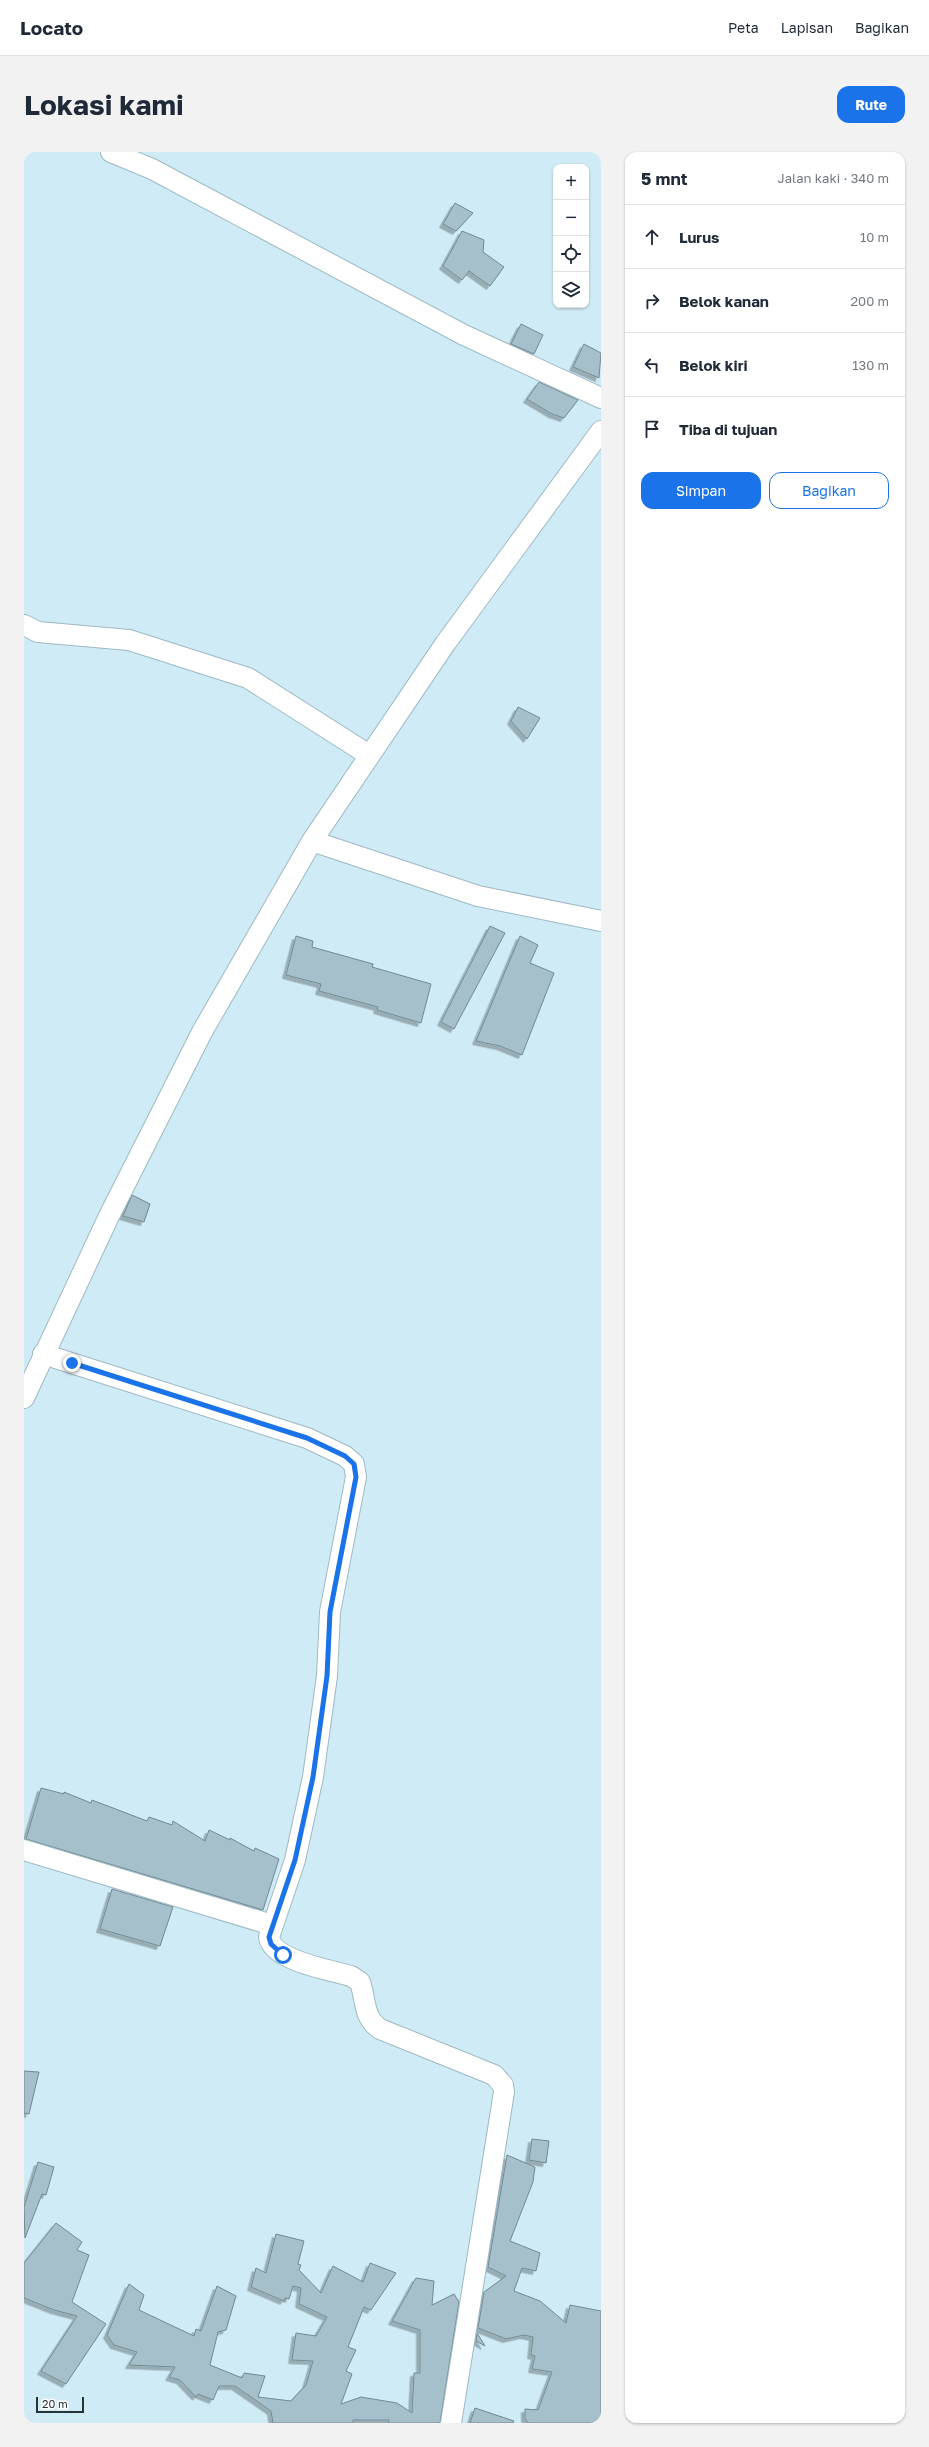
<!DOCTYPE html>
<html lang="id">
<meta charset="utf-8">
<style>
body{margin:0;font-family:"Golos Text",sans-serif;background:#f2f2f3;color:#1f2937}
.controls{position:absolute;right:12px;top:12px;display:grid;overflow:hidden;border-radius:8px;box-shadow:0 1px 3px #0004}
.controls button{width:36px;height:36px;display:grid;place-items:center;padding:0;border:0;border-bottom:1px solid #e0e1e3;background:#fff;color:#1f2937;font:20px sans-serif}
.scale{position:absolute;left:12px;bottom:10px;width:48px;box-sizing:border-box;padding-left:4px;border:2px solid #283337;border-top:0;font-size:11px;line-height:14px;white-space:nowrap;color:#283337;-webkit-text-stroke:3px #fff;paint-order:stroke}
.stop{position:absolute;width:12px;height:12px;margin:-9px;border:3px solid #1a73e8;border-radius:50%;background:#fff}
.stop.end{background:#1a73e8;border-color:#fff;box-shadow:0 1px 4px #0008}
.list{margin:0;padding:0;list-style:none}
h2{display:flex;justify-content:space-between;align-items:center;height:52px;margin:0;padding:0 16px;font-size:17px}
h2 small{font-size:13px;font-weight:400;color:#747a83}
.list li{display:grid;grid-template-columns:26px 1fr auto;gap:12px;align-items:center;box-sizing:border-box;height:64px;padding:0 16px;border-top:1px solid #e0e1e3}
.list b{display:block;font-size:15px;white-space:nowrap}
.list em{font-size:13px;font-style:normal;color:#747a83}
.actions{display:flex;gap:8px;padding:12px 16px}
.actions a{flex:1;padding:9px 0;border:1px solid #1a73e8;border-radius:12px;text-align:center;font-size:14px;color:#1a73e8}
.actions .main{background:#1a73e8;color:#fff}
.icon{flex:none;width:22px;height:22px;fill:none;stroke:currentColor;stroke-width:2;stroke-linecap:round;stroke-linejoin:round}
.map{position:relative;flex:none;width:577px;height:2271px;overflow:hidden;border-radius:12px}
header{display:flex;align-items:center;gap:24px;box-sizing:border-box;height:56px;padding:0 20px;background:#fff;border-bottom:1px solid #e0e1e3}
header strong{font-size:19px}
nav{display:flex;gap:22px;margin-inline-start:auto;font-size:14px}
.intro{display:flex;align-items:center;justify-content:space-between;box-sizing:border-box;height:96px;padding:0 24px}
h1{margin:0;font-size:28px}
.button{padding:10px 18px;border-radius:12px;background:#1a73e8;color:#fff;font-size:14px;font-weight:700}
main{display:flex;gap:24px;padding:0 24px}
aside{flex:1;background:#fff;border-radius:12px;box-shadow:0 1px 3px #0004}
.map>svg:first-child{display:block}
</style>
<header>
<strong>Locato</strong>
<nav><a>Peta</a><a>Lapisan</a><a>Bagikan</a></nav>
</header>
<div class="intro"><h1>Lokasi kami</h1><a class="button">Rute</a></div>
<main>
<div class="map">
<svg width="577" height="2271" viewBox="0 0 577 2271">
<defs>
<filter id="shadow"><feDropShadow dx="-3.5" dy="3.5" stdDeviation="0" flood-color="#0004"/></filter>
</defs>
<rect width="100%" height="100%" fill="#cfebf6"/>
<path fill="#a5c0ca" stroke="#708a93" filter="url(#shadow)" d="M431,51L449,61L432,79L419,72Z
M438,79L460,88L459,100L480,115L466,134L445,119L438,128L419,114Z
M497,172L519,183L510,202L487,192Z
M560,192L577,201L575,226L549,215Z
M515,230L554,248L540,266L528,262L503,247Z
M494,555L516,566L503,587L487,569Z
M466,774L481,781L430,877L417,870Z
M272,784L289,789L288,795L349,812L348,815L407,832L397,871L353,858L354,855L295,839L297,832L262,823Z
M496,784L514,793L506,811L530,821L498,903L476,894L452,889Z
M108,1043L126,1052L120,1070L99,1064Z
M17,1636L40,1642V1640L67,1651L68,1648L123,1669L125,1665L148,1673L149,1669L181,1689L185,1678L206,1688V1686L230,1699L231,1696L255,1707L239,1758L2,1687Z
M88,1737L149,1755L136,1794L76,1777Z
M0,1919L15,1920L5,1962L0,1961Z
M508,1987L525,1989L522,2011L505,2008Z
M483,2003L511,2015L509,2030L486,2089L516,2101L512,2119L498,2116L490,2139L516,2149L542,2171L546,2153L577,2159V2271H504L501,2266V2257L514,2258L528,2220L508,2217L511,2204L507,2203L509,2185L500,2183L482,2187L454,2176L460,2140L482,2124L464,2115Z
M14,2010L30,2015L22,2043L18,2042L1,2086L0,2055Z
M32,2071L58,2090L53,2098L65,2103L48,2150L82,2172L42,2232L17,2219L53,2164L30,2158L0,2146V2111Z
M252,2082L280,2089L274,2112L277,2113L275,2118L297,2141L309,2114L339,2130L346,2111L372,2121L347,2158L340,2155L324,2195L332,2198L322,2219L328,2222L317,2252L337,2245L373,2251L388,2261L390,2221H396V2178L368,2169L392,2126L410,2129L408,2153L430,2142L435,2150L416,2271H364L365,2268H329V2271H249L247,2259L211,2234H195L189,2248L174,2242L172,2245L156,2228L145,2225L151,2215L105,2213L113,2200L90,2193L83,2183L105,2132L120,2143L115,2158L170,2184L172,2177L177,2179L193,2134L212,2144L202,2178L194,2180L186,2213L218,2226L220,2221L241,2224L234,2245L267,2249L282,2233L289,2209L268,2208L272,2181L292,2184L303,2165L275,2152L277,2136L269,2134L265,2147L261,2146L260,2149L227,2135L232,2116L242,2121Z
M453,2181L461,2194L452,2189Z
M451,2256L490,2269L489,2271H446Z"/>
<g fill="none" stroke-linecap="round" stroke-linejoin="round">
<g stroke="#9eb9c3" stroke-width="22">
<path id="minor" d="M87,0L128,17L440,183L577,246
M0,473L14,480L105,488L224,526L345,603
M288,689L454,744L577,769
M19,1202L283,1286L321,1304L330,1312L332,1325L306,1460L303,1524L289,1625L271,1708L245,1785C248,1809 307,1818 327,1824L336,1830C342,1847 339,1866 356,1877L470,1923L479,1933L480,1940L427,2271
M0,1246L85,1064L178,880L288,689L421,492L577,279
M0,1698L248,1773"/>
</g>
<use href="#minor" stroke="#fff" stroke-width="20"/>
</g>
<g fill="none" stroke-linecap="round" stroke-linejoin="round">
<path stroke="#1a73e8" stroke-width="5" d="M48,1211L283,1286L321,1304L330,1312L332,1325L306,1460L303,1524L289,1625L271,1708L245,1785L247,1792L259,1803"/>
</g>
</svg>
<div class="controls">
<button>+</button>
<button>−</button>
<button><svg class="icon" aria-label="locate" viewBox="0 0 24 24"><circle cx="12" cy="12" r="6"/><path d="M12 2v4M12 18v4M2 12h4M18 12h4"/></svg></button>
<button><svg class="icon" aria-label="layers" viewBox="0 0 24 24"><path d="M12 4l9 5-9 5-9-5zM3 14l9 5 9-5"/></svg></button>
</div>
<div class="scale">20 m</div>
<div class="stop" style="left:259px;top:1803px"></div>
<div class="stop end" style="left:48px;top:1211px"></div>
</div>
<aside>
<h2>5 mnt<small>Jalan kaki · 340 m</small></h2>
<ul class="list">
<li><svg class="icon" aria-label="ahead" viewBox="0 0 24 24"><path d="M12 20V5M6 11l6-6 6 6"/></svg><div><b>Lurus</b></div><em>10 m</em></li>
<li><svg class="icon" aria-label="right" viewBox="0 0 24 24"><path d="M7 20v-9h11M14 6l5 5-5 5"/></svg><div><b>Belok kanan</b></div><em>200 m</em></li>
<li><svg class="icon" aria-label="left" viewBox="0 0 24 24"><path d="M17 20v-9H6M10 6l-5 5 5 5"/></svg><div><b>Belok kiri</b></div><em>130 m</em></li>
<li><svg class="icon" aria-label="arrive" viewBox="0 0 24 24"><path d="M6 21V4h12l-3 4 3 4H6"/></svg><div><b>Tiba di tujuan</b></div></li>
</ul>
<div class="actions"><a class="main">Simpan</a><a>Bagikan</a></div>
</aside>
</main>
